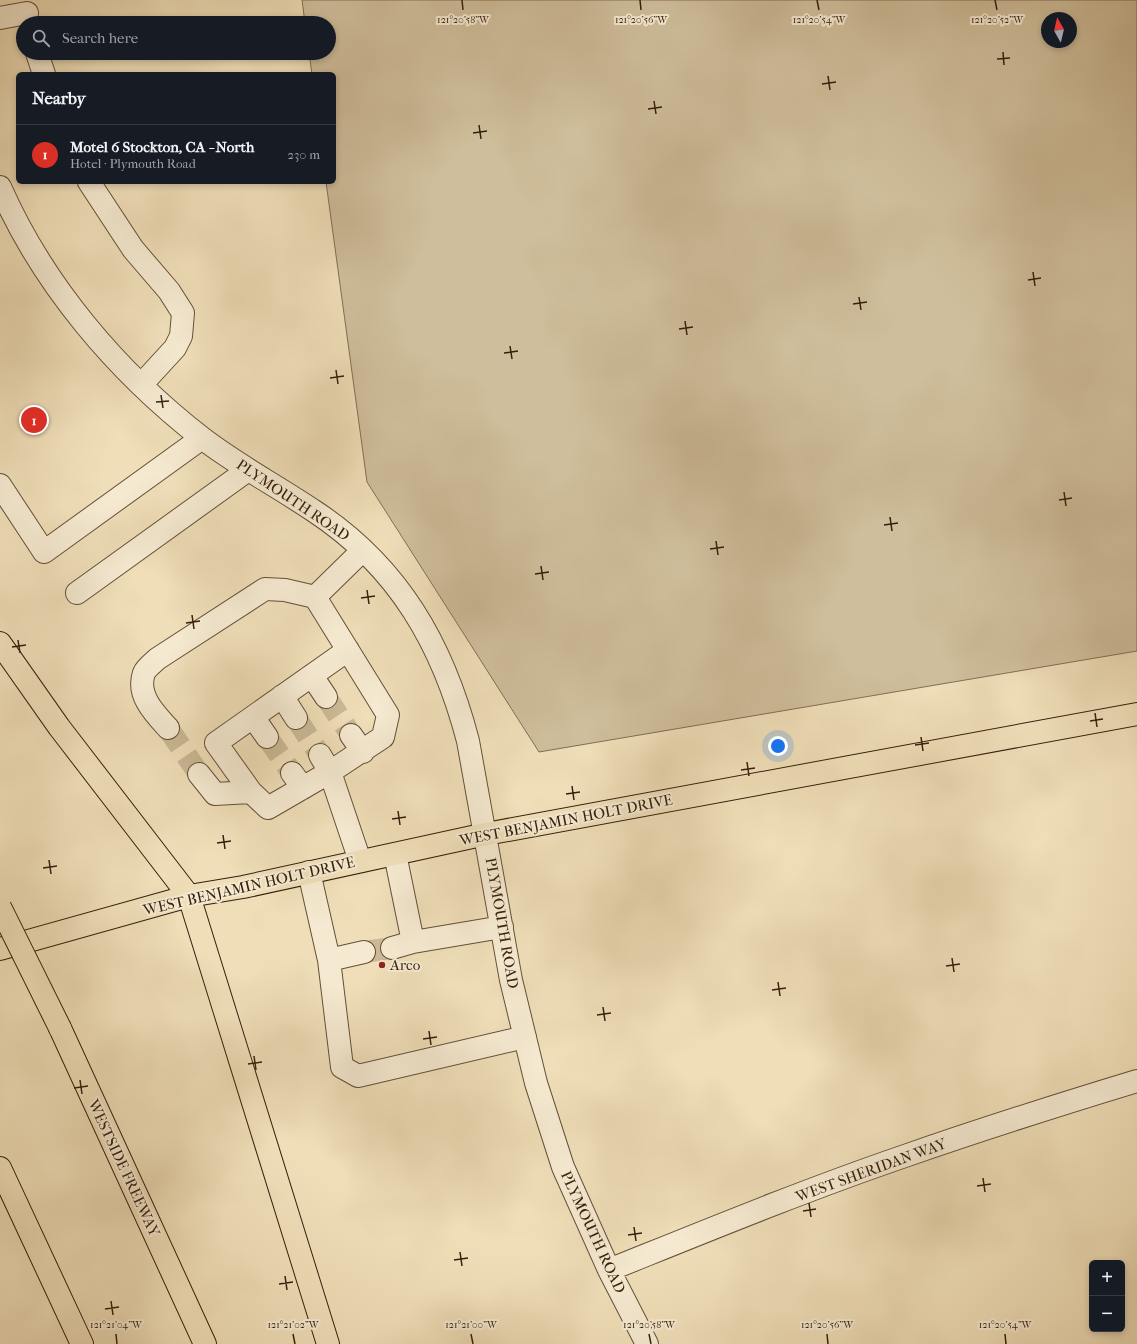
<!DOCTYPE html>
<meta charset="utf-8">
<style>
body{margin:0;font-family:"IM FELL French Canon",serif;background:#20242c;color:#f1f3f6}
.controls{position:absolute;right:12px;bottom:12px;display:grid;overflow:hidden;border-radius:6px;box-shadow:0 2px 6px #0003}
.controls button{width:36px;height:36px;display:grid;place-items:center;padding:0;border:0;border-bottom:1px solid #363941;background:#171b24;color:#f1f3f6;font:20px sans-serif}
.compass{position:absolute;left:1041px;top:12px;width:36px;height:36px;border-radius:50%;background:#171b24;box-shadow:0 2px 6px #0003;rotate:352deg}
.you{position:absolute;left:778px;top:746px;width:14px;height:14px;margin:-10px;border:3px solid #fff;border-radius:50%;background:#1a73e8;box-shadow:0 0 0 6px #1a73e833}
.badge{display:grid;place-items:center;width:26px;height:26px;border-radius:50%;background:#d93025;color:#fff;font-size:13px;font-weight:700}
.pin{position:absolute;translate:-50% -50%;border:2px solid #fff;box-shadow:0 1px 4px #0006}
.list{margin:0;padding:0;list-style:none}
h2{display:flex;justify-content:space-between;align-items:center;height:52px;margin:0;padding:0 16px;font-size:17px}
h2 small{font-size:13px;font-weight:400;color:#9ea1a6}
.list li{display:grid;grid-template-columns:26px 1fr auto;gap:12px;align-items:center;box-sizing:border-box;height:60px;padding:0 16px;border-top:1px solid #363941}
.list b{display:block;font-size:15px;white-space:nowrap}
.list p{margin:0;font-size:13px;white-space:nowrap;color:#9ea1a6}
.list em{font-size:13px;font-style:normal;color:#9ea1a6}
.icon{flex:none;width:22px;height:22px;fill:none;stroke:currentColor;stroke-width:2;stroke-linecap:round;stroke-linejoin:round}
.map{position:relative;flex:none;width:1137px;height:1344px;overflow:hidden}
.search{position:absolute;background:#171b24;box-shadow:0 2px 6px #0003;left:16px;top:16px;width:320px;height:44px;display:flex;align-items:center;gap:10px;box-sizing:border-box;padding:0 14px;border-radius:22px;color:#9ea1a6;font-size:15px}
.panel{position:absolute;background:#171b24;box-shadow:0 2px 6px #0003;left:16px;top:72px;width:320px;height:112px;border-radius:6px}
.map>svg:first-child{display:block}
</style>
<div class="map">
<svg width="1137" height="1344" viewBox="0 0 1137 1344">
<rect width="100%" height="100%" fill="#efdeb8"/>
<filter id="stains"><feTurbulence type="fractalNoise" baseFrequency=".005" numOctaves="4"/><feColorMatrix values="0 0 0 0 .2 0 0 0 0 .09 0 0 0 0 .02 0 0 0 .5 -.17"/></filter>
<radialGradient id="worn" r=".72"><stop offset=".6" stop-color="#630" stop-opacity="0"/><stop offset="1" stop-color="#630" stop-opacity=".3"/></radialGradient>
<path fill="#cfbe9b" stroke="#826e54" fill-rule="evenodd" d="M302,0H1137V651L539,752L367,482L326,182H334V74H312L309,53H329V23H305ZM1047,18H1071V42H1047Z"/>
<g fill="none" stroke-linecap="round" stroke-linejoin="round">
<path stroke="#cab896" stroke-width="22" stroke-dasharray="22 11" stroke-linecap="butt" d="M326,697L351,735
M296,718L320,755
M168,728L199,774
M267,737L292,773
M364,952L392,948"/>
<g stroke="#644f38" stroke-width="24">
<path id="minor" d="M0,18L27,13
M37,53L44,74
M89,182L133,249L169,291L183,313L181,336L175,348L141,385
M0,187C43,285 117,372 202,438C237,465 277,486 314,511C399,567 443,645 468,741L511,980L536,1083L563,1167L609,1270L647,1344
M0,485L44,552L202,438
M77,593L248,470
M312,676L326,697
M282,696L296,718
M253,717L267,737
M168,728C155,714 136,695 144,673C146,668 153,663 157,659L265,589L285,590L315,597
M351,735L363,752
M320,755L330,772L268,808L251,792L216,743L348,650
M292,773L303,788
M199,774L215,794L251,792
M395,854L413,942L502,927
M360,861L330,772L383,737L388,715L315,597L363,550
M309,872L329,960L364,952
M392,948L413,942
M329,960L342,1067L358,1076L525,1037
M609,1270C706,1231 803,1191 902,1157C979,1130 1058,1105 1137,1081"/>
</g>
<g stroke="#351f0e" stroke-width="24">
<path id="major" d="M0,949L189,896L243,887L486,834L1137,714"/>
</g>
<g stroke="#351f0e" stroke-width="24">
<path id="highway" d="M0,643L59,727L189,896L328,1344
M60,1028L205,1344
M0,1168L82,1344"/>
</g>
<use href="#minor" stroke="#f5ead1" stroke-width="22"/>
<use href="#major" stroke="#efdeb8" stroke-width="22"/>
<use href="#highway" stroke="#efdeb8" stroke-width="22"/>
<g stroke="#351f0e" stroke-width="24" stroke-linecap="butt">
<path id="highway-bridge" d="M0,907L60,1028"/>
</g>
<use href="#highway-bridge" stroke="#efdeb8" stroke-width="22"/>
</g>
<path fill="none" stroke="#351f0e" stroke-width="1.5" d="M462,0L463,10M640,0L641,10M817,0L819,10M995,0L997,10M1003,52L1004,65M997,59L1010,58M828,76L830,90M822,84L836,82M654,101L656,114M648,109L662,107M479,125L481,139M473,133L487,131M1033,272L1035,286M1028,280L1041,278M859,297L861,310M853,304L867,302M685,321L687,335M679,329L693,327M510,346L512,359M504,353L518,351M336,370L338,384M330,378L344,376M161,395L163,408M156,402L169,401M1064,492L1066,506M1059,500L1072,498M890,517L892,531M884,525L898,523M716,541L718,555M710,549L724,547M541,566L543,580M535,574L549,572M367,590L369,604M361,598L375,596M192,615L194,629M186,623L200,621M18,640L20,653M12,647L26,645M1095,713L1097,727M1090,721L1103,719M921,737L923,751M915,745L929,743M747,762L749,776M741,770L755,768M572,786L574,800M566,794L580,792M398,811L400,825M392,819L406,817M223,835L225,849M217,843L231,841M49,860L51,874M43,868L57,866M952,958L954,972M946,966L960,964M778,982L780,996M772,990L786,988M603,1007L605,1021M597,1015L611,1013M429,1031L431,1045M423,1039L437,1037M254,1056L256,1070M248,1064L262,1062M80,1080L82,1094M74,1088L88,1086M983,1178L985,1192M977,1186L991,1184M809,1203L811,1217M803,1211L816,1209M634,1227L636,1241M628,1235L642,1233M460,1252L462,1266M454,1260L468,1258M285,1276L287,1290M279,1284L293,1282M111,1301L113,1315M105,1309L119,1307M116,1334L117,1344M293,1334L295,1344M471,1334L473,1344M649,1334L651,1344M827,1334L828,1344M1005,1334L1006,1344"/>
<circle fill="#8f2418" stroke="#f5ead1" stroke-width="1.5" cx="382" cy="965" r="4"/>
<g text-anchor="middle" stroke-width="4" stroke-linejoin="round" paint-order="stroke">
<g font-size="15" fill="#351f0e" stroke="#f5ead1">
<text transform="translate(293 500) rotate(34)" y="5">PLYMOUTH ROAD</text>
<text transform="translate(566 820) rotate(-11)" y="5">WEST BENJAMIN HOLT DRIVE</text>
<text transform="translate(249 886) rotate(-13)" y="5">WEST BENJAMIN HOLT DRIVE</text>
<text transform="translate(502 923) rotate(80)" y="5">PLYMOUTH ROAD</text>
<text transform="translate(124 1168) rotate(65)" y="5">WESTSIDE FREEWAY</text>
<text transform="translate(871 1170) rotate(-20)" y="5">WEST SHERIDAN WAY</text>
<text transform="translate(593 1232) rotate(65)" y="5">PLYMOUTH ROAD</text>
</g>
<g font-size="15" fill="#351f0e" stroke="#f5ead1" text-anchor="start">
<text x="390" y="970">Arco</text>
</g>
</g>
<g font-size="10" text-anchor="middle" fill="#351f0e" stroke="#f5ead1" stroke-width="4" stroke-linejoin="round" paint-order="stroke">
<text x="463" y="23">121°20'58"W</text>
<text x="641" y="23">121°20'56"W</text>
<text x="819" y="23">121°20'54"W</text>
<text x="997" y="23">121°20'52"W</text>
<text x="116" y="1328">121°21'04"W</text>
<text x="293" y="1328">121°21'02"W</text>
<text x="471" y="1328">121°21'00"W</text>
<text x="649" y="1328">121°20'58"W</text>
<text x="827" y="1328">121°20'56"W</text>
<text x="1005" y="1328">121°20'54"W</text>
</g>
<rect width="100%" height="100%" filter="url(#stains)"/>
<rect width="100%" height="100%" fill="url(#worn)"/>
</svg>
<div class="controls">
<button>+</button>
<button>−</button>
</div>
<svg class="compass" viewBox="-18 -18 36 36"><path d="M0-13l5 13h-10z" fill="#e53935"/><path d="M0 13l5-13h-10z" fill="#9ea1a6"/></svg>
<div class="you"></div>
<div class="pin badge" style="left:34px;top:420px">1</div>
<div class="search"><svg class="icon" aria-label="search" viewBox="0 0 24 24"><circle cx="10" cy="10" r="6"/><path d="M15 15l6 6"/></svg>Search here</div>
<section class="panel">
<h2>Nearby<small></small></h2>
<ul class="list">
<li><span class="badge">1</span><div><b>Motel 6 Stockton, CA - North</b><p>Hotel · Plymouth Road</p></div><em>230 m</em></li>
</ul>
</section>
</div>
